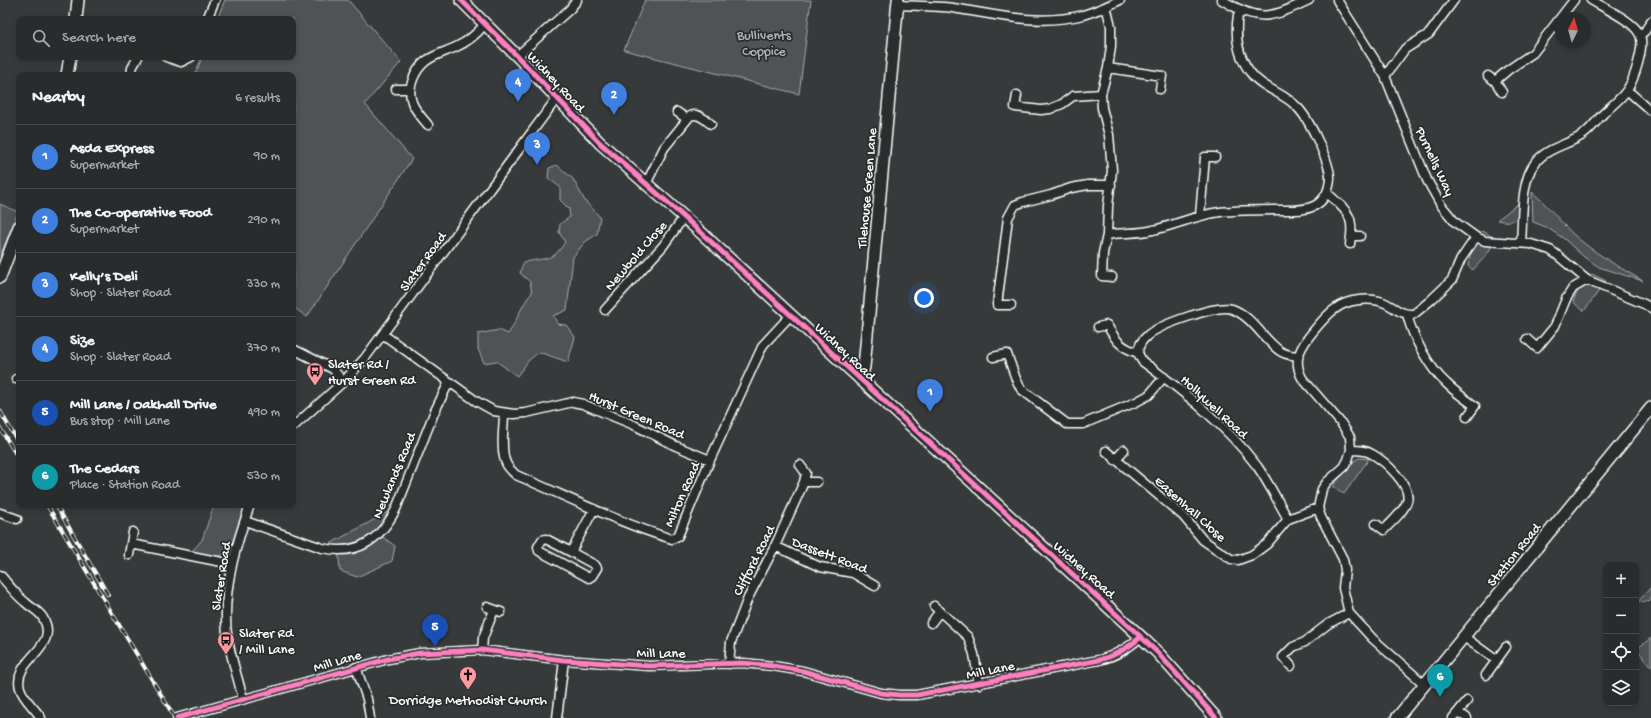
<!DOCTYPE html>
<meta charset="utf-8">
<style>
body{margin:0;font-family:"Gochi Hand",sans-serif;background:#313434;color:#f1f3f6}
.controls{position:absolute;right:12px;bottom:12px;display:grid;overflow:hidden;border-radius:8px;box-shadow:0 2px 6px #0003}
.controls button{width:36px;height:36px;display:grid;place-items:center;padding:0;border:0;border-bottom:1px solid #454848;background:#292c2c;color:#f1f3f6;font:20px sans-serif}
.compass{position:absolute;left:1555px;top:12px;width:36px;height:36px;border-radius:50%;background:#292c2c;box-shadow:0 2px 6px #0003;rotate:5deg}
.you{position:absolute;left:924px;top:298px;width:14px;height:14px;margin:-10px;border:3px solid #fff;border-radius:50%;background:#1a73e8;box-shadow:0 0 0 6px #1a73e833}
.badge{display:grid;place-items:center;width:26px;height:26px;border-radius:50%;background:#db2777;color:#fff;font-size:13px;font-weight:700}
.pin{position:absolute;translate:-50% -33px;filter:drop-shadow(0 1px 2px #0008)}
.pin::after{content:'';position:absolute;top:21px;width:14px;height:12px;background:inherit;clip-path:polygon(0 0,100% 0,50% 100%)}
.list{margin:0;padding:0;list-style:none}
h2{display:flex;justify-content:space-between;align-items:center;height:52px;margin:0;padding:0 16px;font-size:17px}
h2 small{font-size:13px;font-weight:400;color:#a5a7a9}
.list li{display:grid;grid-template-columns:26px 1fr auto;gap:12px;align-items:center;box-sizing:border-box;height:64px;padding:0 16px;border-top:1px solid #454848}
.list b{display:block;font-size:15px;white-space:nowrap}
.list p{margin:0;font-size:13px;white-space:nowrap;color:#a5a7a9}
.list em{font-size:13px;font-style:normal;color:#a5a7a9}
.icon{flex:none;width:22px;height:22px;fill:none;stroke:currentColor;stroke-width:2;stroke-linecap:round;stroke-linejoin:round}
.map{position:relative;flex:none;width:1651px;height:718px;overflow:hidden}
.search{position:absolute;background:#292c2c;box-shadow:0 2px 6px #0003;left:16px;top:16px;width:280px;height:44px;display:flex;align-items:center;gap:10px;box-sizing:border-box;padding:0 14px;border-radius:8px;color:#a5a7a9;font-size:15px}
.panel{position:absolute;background:#292c2c;box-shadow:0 2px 6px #0003;left:16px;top:72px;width:280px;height:436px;border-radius:8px}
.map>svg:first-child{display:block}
</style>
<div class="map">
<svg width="1651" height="718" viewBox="0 0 1651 718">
<rect width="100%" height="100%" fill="#373a3b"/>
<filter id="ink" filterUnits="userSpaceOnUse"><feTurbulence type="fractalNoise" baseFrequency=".025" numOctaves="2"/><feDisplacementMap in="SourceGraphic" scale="8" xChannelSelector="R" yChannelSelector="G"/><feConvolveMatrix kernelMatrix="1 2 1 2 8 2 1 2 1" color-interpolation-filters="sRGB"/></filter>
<g filter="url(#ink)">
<path fill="#505354" stroke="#a8a9aa" d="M225,0H348L401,62L365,104L412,159L307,317L293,307V75H195L202,57H293V19H217Z
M645,0H811L799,94L624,50Z
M557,165L573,179L585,201L600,217L597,234L585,242L573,257L567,310L553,316L558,324L566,325L575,337L568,362L539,352L529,360L517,376L496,361L484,363L478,349V334L499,330L508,334C518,320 520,306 532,293L530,282L520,273L523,263C544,256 552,264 565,242L559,232L560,224L570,217L569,209L560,200V187L548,178L549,168Z
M1532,192C1548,205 1559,221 1573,234C1594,253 1619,267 1643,281L1599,267L1584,257L1563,238L1546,227L1533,222Z
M1519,203C1518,222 1515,223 1497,220Z
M0,204L18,212L0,257Z
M1482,231C1506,239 1483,258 1473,270L1468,266C1471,253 1471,239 1482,231Z
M1592,274L1606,281L1584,311L1573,302C1577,293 1582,278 1592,274Z
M1359,458L1369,459L1344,494L1333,486L1354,461Z
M214,505H245L229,552L217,557L192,551L202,540Z
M388,512V516L377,533L395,546L392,561L357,577L340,571L338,547L330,546V544Z
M1651,587V600L1637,603Z
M1651,638V667L1637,649Z"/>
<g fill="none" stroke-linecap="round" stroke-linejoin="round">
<g stroke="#fff" stroke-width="11">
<path id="street" d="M1222,0C1261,23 1271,18 1309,0
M1337,0L1385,76L1427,180L1441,205L1455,222L1476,237L1485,241L1531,244L1550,250L1557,255L1587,280L1644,304L1651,308
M898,5C916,6 935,6 953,8C997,15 1039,26 1083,15C1096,11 1108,6 1120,0
M1101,9L1107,10L1111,26V46L1108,68L1101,94L1102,108L1109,135L1112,170L1108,206L1107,235C1122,232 1138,234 1153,230C1176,225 1196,215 1220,212C1240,210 1260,210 1281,210C1291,210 1304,211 1314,206C1324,201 1329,191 1330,179C1331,164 1309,119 1298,108C1285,93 1262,89 1250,72C1237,55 1235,35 1238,15L1244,12
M207,19L215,0
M1640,35L1645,31L1651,21
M517,56L570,9L577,0
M166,57L181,62L191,57
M1108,68L1162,76L1160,89
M131,75L132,68L138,57
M1385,76L1405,49L1429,34L1454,0
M1488,76L1495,81L1502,92
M1495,81L1508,70L1533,53L1574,0
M396,89H409
M1627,90L1651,111
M1017,95L1015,107L1041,110L1050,109L1062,104L1073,96L1101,94
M677,112L687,119
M428,125C415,110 405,99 413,79C422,57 436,56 456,47C467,42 476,35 484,25
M646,184L664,148L690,116C698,112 705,120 711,124
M1327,193C1347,211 1355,215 1350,244
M1200,216L1205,157H1215
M1107,235L1103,253L1102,276L1112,277
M1352,236H1360
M1521,243C1523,220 1520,182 1535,163C1547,147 1569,145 1584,134C1592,128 1597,120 1603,114C1611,106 1621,99 1627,90C1634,80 1645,46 1640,35C1634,21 1604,8 1591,0
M1011,305H997L1008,218L1015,205L1023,202L1051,195L1071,188L1088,185H1111
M605,310L663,246L684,217
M1407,314C1412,336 1429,368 1446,383C1455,392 1465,399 1475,406L1467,417
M1098,327L1107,325C1116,341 1120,347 1138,353L1142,361C1184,392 1225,424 1257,466C1269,483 1278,502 1288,519L1318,508
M384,335L476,401L494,411L514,414L526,413L573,402L583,404L634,425L676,446L710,460
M1527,339L1537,348L1555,326L1566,299L1573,288L1587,280
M293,349L333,369L343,382
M1138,353C1138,345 1142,340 1148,335C1159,325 1218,304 1232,309C1252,316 1263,339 1280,351C1285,355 1292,355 1297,356
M993,357L1007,354L1016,379L1021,389L1067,424H1083L1136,402L1149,395L1164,377
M16,379H19
M504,413C504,426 500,451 506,463C508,468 512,471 516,475C568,497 619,523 672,539L678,536L710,460L763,345L790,316
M293,427L343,382L365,358L557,98
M1351,450C1358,450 1366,450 1372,454C1385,461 1412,486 1407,501C1404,512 1391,522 1384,530L1376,524
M1106,451L1183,516L1203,540L1231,559L1238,560L1252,555L1267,544L1288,519
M1115,460L1124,450
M800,465L806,473L804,482
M0,513L17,519
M245,521L322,548C358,556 380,540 396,509L434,413L449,382
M131,544L232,564
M775,546L820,567L853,573L875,586
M571,552L546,539L542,540L538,547L539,551L589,578L592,576L597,568L595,565L571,552L594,509
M129,555L133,532
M0,575C8,584 16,595 25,602C31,608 39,611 43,618C61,648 12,659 20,688C23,699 35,708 41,718
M934,606L968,637L974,654L979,684
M487,607L501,612
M931,623L940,611
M1464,637L1496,660
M482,650L483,638L494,610
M729,664L731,642L748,598L775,546L804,482H817
M1291,666L1283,657L1293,647L1305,642L1328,624L1349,613
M356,667L367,699L370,718
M1486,675L1506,647
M1424,684L1373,639L1349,613L1343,588L1345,570L1343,559L1321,517L1318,508L1322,489L1327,482L1344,467L1348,460L1351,450L1350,437L1341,423L1302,378C1294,362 1298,352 1308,338C1315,329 1325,316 1335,309C1347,299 1371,297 1385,303C1396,308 1401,315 1414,314L1431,300L1452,280L1461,259L1476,237
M243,699C238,678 230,655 227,634C222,590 236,545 250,505
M1458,712L1467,718
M177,718L388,659L420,653L482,650L564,660L649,666L743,663L773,666L803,671L881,693L899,695H917L1099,660C1116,656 1128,648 1141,637
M557,718L564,660
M1453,718L1467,701"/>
</g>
<g stroke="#fff" stroke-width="14">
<path id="secondary" d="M461,0L517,56L600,143L684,217L1141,637L1158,653L1216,718
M76,19L78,0
M67,75L70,57
M0,277L19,227
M860,379L864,367L898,0
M1397,718L1651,408"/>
</g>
<use href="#street" stroke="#2a2d2e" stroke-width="8"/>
<use href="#secondary" stroke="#2a2d2e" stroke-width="11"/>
<g stroke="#fff" stroke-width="4">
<path id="rail" d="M0,411L19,444
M0,428L19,459
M47,505L175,718
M56,505L108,595"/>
</g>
<use href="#rail" stroke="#2a2d2e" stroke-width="2.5" stroke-dasharray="8" stroke-linecap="butt"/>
<g stroke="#2a2d2e" stroke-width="8">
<path id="cycleway" d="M461,0L517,56L600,143L684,217L1141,637L1158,653L1216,718
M177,718L388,659L420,653L482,650L564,660L649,666L743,663L773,666L803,671L881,693L899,695H917L1099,660C1116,656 1128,648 1141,637"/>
</g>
<use href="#cycleway" stroke="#ff80c0" stroke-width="5"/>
</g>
</g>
<defs>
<g id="bus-pin" transform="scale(0.9)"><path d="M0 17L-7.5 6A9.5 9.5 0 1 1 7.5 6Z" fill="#ff9aa2" stroke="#2a2d2e"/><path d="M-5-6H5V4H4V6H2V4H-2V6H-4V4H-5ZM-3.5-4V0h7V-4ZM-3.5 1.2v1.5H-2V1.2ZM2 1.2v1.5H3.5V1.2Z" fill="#111"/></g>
<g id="church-pin" transform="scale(0.9)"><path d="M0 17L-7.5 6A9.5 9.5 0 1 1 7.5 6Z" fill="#ff9aa2" stroke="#2a2d2e"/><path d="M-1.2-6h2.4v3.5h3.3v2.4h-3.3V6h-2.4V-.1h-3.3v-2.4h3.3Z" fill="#111"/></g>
</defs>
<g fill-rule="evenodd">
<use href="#bus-pin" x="315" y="371"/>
<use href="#bus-pin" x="226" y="640"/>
<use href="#church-pin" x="468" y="675"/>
</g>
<g text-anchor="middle" stroke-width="3.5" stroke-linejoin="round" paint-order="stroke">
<g font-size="14" fill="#b0b2b2" stroke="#2a2d2e">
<text x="764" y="39">Bullivents<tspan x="764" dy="16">Coppice</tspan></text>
</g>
<g font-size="14" fill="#fff" stroke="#2a2d2e">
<text transform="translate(557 81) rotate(47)" y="5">Widney Road</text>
<text transform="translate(1436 161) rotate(65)" y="5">Purnells Way</text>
<text transform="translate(866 188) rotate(-85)" y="5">Tilehouse Green Lane</text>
<text transform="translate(635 255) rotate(-49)" y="5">Newbold Close</text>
<text transform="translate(422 261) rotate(-54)" y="5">Slater Road</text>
<text transform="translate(846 351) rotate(43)" y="5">Widney Road</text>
<text transform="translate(1215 406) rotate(43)" y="5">Hollywell Road</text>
<text transform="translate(637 414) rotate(23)" y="5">Hurst Green Road</text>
<text transform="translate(393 475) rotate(-67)" y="5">Newlands Road</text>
<text transform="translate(681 494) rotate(-66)" y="5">Milton Road</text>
<text transform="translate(1191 508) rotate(42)" y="5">Easenhall Close</text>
<text transform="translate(830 554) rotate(21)" y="5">Dassett Road</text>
<text transform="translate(1513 554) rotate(-51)" y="5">Station Road</text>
<text transform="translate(753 560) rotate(-63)" y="5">Clifford Road</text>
<text transform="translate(1085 569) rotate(42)" y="5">Widney Road</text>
<text transform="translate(220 576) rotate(-81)" y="5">Slater Road</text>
<text x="661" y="657">Mill Lane</text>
<text transform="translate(337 660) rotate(-16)" y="5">Mill Lane</text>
<text transform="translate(990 669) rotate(-11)" y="5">Mill Lane</text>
</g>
<g font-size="14" fill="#fff" stroke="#2a2d2e" text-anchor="start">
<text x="328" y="368">Slater Rd /<tspan x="328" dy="16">Hurst Green Rd</tspan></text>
<text x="239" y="637">Slater Rd<tspan x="239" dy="16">/ Mill Lane</tspan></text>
<text x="468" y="704" text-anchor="middle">Dorridge Methodist Church</text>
</g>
</g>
</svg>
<div class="controls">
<button>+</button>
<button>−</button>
<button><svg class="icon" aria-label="locate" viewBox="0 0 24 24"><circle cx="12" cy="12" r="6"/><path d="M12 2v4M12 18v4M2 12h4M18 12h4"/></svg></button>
<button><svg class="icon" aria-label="layers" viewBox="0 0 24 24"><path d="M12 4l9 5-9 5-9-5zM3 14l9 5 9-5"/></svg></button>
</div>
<svg class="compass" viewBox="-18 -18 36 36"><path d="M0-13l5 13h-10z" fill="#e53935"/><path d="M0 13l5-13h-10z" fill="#a5a7a9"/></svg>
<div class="you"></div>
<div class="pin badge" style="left:930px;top:412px;background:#3f7fe0">1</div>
<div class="pin badge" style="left:614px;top:115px;background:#3f7fe0">2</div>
<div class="pin badge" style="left:537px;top:165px;background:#3f7fe0">3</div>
<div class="pin badge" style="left:518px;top:102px;background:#3f7fe0">4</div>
<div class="pin badge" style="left:435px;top:647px;background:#1a4fb4">5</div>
<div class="pin badge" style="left:1440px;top:697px;background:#0f9aa8">6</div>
<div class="search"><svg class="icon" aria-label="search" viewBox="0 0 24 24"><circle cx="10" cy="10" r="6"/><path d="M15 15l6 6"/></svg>Search here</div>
<section class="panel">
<h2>Nearby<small>6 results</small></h2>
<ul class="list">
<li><span class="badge" style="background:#3f7fe0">1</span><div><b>Asda Express</b><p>Supermarket</p></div><em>90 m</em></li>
<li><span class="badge" style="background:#3f7fe0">2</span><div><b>The Co-operative Food</b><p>Supermarket</p></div><em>290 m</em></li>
<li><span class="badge" style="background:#3f7fe0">3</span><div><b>Kelly’s Deli</b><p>Shop · Slater Road</p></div><em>330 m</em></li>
<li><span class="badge" style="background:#3f7fe0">4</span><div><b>Size</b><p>Shop · Slater Road</p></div><em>370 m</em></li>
<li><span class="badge" style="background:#1a4fb4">5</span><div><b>Mill Lane / Oakhall Drive</b><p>Bus stop · Mill Lane</p></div><em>490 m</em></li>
<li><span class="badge" style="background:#0f9aa8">6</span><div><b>The Cedars</b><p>Place · Station Road</p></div><em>530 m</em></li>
</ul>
</section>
</div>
